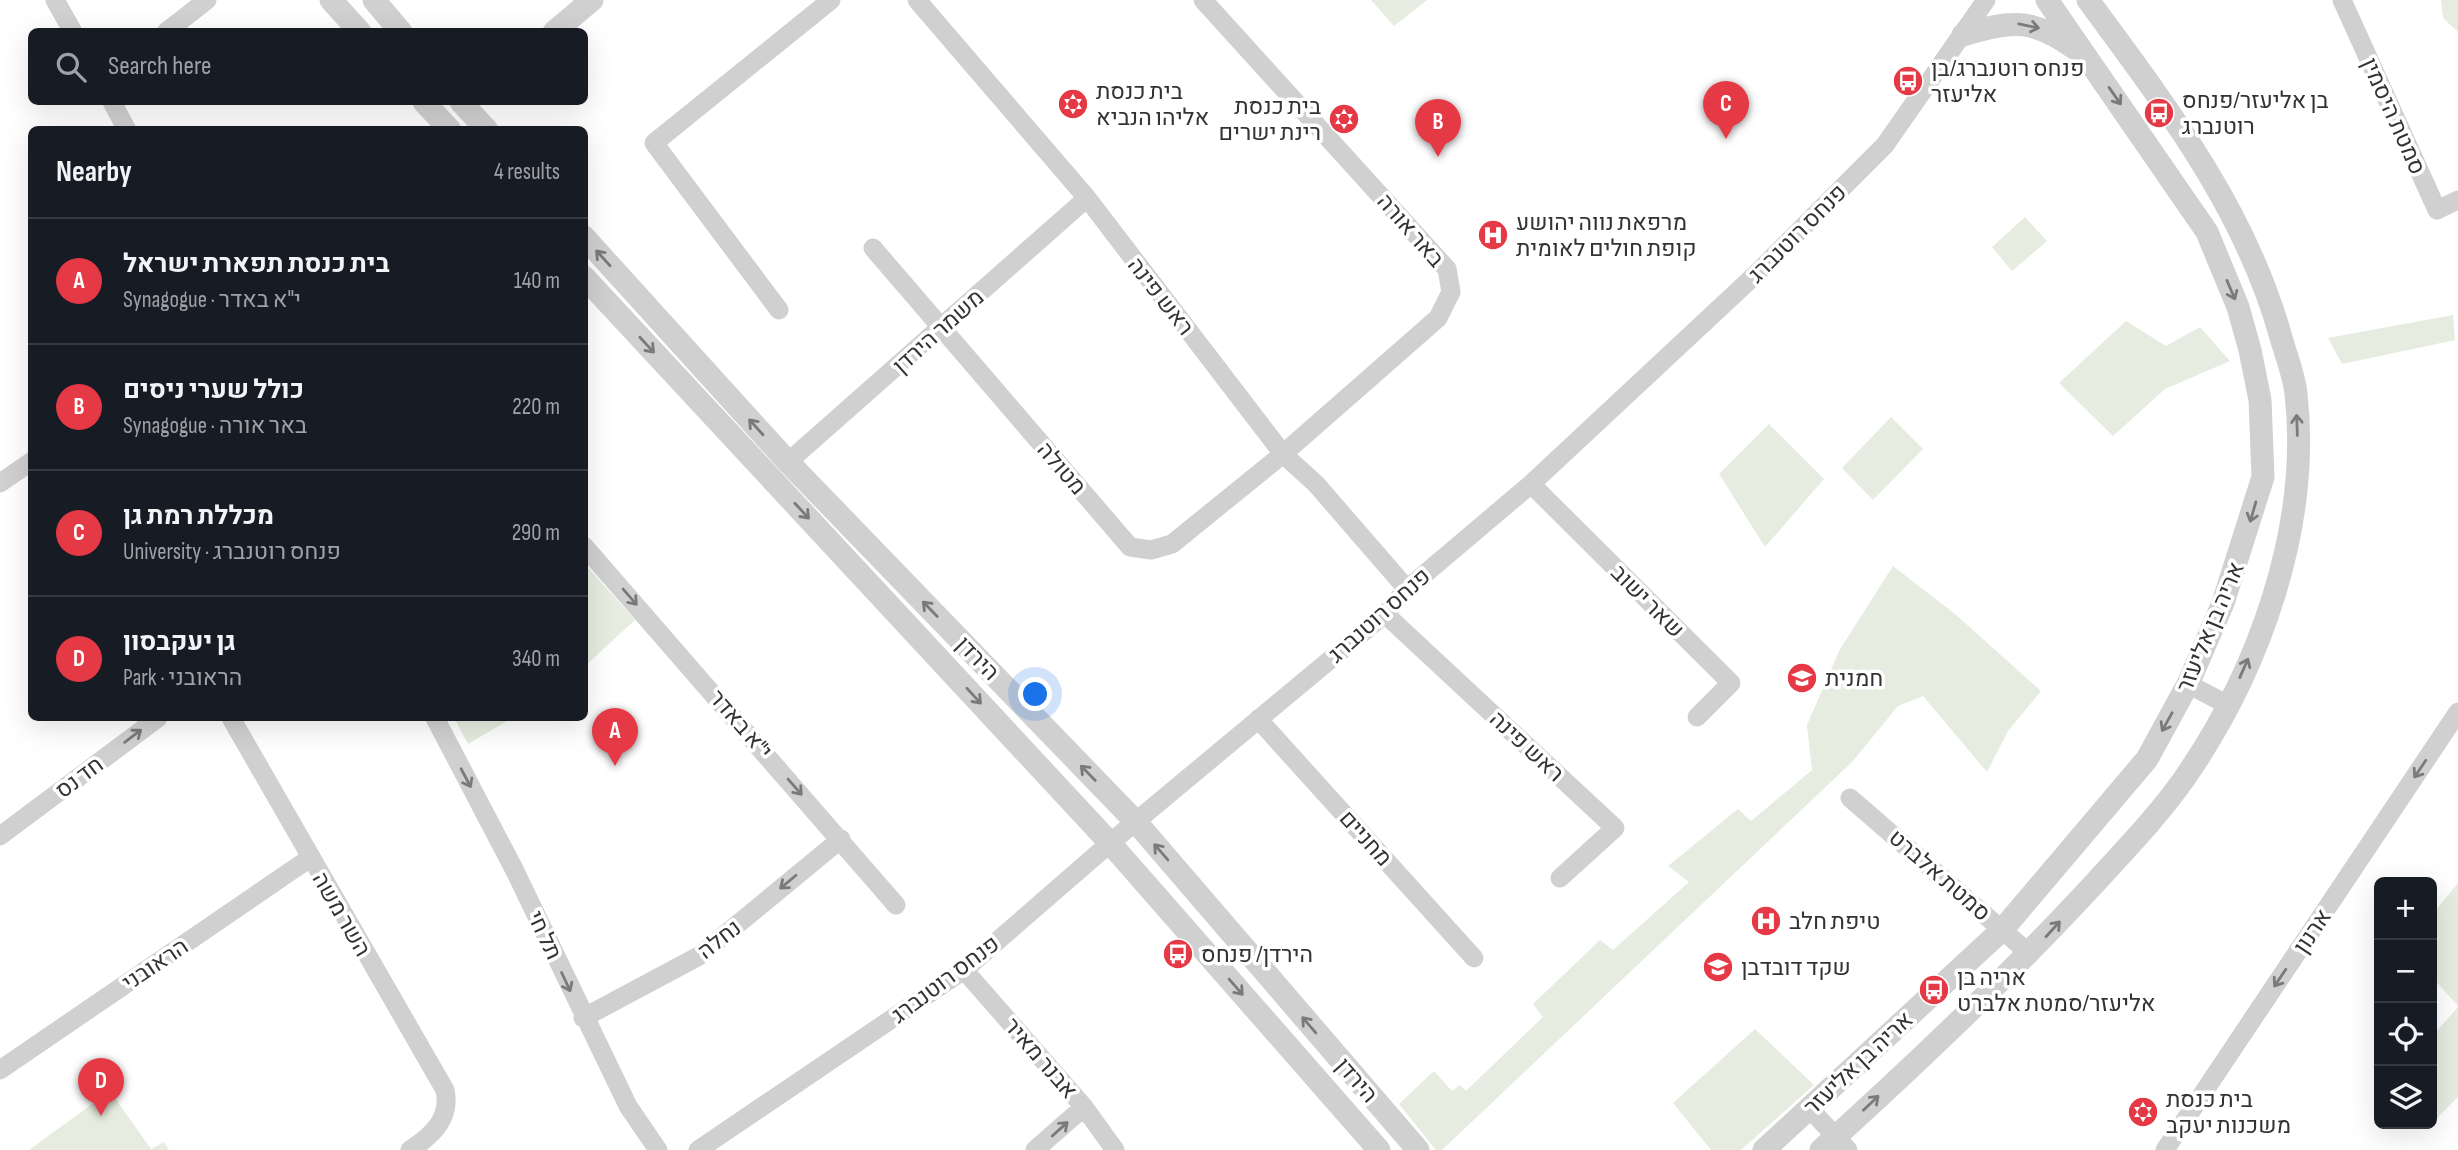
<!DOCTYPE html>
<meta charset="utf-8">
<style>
body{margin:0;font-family:"Sofia Sans Condensed",Heebo,sans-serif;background:#20242c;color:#f1f3f6}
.controls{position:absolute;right:21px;bottom:21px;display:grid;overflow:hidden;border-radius:10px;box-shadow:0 7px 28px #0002}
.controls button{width:63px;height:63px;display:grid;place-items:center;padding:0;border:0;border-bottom:2px solid #363941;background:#171b24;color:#f1f3f6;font:35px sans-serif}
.you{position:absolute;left:1036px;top:695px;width:24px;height:24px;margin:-18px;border:5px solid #fff;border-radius:50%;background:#1a73e8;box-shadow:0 0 0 10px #1a73e833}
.badge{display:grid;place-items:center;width:46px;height:46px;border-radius:50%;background:#e63946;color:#fff;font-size:23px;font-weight:700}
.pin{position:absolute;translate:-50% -58px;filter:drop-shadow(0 2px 4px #0008)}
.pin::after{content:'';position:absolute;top:37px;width:24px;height:21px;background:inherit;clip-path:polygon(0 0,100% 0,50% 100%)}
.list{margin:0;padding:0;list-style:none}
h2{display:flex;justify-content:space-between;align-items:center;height:91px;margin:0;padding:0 28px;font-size:30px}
h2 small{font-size:23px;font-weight:400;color:#9ea1a6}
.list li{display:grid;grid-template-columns:46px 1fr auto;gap:21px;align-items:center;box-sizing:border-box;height:126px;padding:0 28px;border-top:2px solid #363941}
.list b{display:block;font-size:26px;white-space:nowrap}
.list p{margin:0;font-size:23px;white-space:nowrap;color:#9ea1a6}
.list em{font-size:23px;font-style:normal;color:#9ea1a6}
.icon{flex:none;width:38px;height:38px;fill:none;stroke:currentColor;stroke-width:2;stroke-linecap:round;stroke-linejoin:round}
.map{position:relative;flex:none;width:2458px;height:1150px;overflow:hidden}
.search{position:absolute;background:#171b24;box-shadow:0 7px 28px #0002;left:28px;top:28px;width:560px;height:77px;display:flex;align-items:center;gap:18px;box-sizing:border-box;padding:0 24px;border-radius:10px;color:#9ea1a6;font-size:26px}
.panel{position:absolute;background:#171b24;box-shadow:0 7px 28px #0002;left:28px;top:126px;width:560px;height:595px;border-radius:10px}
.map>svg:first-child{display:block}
</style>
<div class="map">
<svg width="2458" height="1150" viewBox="0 0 2458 1150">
<rect width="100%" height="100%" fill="#fff"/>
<path fill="#e6ecdf" d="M1371,0H1427L1394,26Z
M2441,0H2458V32L2443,18Z
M2025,217L2047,241L2012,271L1992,247Z
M2453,315L2455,340L2342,364L2328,338Z
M2126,321L2166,346L2200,327L2230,361L2165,389L2113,436L2059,383Z
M1891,417L1923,449L1873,500L1842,468Z
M1769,424L1824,479L1765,547L1719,474Z
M584,563L635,620L585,666H584Z
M1893,566L1955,614L2041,691L2008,731L1987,772L1923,696L1898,706L1852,762L1442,1150H1436L1399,1104L1434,1071L1452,1091L1460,1085L1466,1091L1543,1017L1533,1004L1600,940L1613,950L1689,882L1668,866L1738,809L1751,821L1812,770L1807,725L1839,651Z
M454,718H512L468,744Z
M2458,883V1006L2432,977V915Z
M2458,1007V1097L2432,1123V1036Z
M1755,1029L1814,1085L1741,1150H1711L1673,1103Z
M110,1091L151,1149L164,1142L169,1150H29Z"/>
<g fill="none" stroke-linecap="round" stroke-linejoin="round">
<path stroke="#d0d0d0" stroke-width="19" d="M55,0L73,32
M917,0L1087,198L1283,454L1316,484L1407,589
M2342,0L2437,210L2458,200
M166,32L207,0
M112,102L127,130
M873,248L1130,547L1151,550L1172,544L1283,454L1438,318L1451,292L1447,269L1203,0
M779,310L654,143L831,0
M788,462L1087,198
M0,483L32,461
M1531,484L1731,683L1697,717
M584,546L896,905
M1385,614L1615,828L1560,878
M2188,684L2228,705
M231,718L445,1090C451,1118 433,1135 410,1150
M435,718L515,871L628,1106L658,1150
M1258,719L1474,958
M1850,798L2030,954
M0,836L158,718
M964,970L1084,1107L1115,1150
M583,1018L699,956L841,839
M0,1070L310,858
M1810,1109L1848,1150
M698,1150L964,970L1110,843L1385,614L1407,589L1531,484L1755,275L1885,145L1986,0
M1035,1150L1084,1107
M2165,1150L2458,712"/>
<path stroke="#d0d0d0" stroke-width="23" d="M331,0L360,32
M374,0L401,32
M554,32L592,0
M1963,35C2010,20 2033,18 2074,48
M424,102L450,130
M461,102L487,130
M584,237L788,462L1136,822L1418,1150
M584,277L1110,843L1379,1150
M1764,1150L2003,929L2147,759L2188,684L2223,603L2263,477L2260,400L2250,350L2238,307L2207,232L2047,0
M1821,1150C1915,1065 2008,977 2094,884C2124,851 2158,816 2184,779C2259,671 2311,527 2296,394C2294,374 2285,353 2280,334C2244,207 2165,105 2088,0"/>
</g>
<defs><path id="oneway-shaft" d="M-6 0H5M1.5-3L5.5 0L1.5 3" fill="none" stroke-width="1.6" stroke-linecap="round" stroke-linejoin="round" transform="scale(1.75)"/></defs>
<g stroke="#7a7a7a">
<use href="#oneway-shaft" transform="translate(2029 26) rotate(12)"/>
<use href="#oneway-shaft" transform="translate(2115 96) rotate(55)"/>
<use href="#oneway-shaft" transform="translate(603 258) rotate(-132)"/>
<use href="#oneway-shaft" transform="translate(2231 290) rotate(67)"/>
<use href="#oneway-shaft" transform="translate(647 345) rotate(47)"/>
<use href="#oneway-shaft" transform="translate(2297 425) rotate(-92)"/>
<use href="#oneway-shaft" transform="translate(756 427) rotate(-132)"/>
<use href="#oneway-shaft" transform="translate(802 511) rotate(47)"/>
<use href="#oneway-shaft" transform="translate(2253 512) rotate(106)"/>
<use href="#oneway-shaft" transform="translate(630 597) rotate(49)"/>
<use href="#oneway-shaft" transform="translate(930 609) rotate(-134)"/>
<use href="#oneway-shaft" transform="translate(2244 668) rotate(-66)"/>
<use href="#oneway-shaft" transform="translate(974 696) rotate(47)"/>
<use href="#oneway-shaft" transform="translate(2167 722) rotate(119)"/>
<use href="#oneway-shaft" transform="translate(133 736) rotate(-37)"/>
<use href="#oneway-shaft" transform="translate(2420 769) rotate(124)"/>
<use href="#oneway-shaft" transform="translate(1088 773) rotate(-134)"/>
<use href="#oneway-shaft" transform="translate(466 778) rotate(62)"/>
<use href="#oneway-shaft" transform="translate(795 787) rotate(49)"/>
<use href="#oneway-shaft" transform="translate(1161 852) rotate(-131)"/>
<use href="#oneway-shaft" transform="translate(788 882) rotate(140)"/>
<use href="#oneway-shaft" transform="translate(2053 929) rotate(-48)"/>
<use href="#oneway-shaft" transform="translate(2280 978) rotate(124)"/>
<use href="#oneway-shaft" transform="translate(566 982) rotate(65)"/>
<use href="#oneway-shaft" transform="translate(1236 987) rotate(49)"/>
<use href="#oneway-shaft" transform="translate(1309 1025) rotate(-131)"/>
<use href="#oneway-shaft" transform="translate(1871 1103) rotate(-43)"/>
<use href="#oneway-shaft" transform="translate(1060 1129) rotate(-42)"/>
</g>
<defs>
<g id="bus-disc" transform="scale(1.575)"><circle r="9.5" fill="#e63946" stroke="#fff"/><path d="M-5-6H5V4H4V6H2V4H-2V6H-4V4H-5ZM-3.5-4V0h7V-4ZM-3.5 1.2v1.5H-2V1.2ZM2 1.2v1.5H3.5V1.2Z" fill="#fff"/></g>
<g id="synagogue-disc" transform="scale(1.575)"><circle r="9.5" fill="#e63946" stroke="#fff"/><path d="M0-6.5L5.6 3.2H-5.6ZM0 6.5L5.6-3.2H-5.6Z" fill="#fff"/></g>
<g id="hospital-disc" transform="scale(1.575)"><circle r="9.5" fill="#e63946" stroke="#fff"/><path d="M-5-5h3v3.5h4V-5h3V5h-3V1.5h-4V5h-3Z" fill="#fff"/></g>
<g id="school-disc" transform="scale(1.575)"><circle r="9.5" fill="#e63946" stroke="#fff"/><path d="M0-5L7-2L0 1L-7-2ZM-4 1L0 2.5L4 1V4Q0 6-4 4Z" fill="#fff"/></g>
</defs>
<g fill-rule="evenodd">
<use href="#bus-disc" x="1908" y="81"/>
<use href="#synagogue-disc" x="1073" y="104"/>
<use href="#bus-disc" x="2159" y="113"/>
<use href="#synagogue-disc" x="1344" y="119"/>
<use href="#hospital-disc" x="1493" y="235"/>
<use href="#school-disc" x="1802" y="678"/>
<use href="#hospital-disc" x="1766" y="921"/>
<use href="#bus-disc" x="1178" y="954"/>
<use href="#school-disc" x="1718" y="967"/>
<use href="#bus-disc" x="1934" y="990"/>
<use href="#synagogue-disc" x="2143" y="1112"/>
</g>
<g text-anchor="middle" stroke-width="7" stroke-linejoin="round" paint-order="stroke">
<g font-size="23" fill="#333" stroke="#fff" text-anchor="start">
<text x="1931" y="76">פנחס רוטנברג/בן<tspan x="1931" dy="26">אליעזר</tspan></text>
<text x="1096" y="99">בית כנסת<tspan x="1096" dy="26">אליהו הנביא</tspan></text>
<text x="2182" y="108">בן אליעזר/פנחס<tspan x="2182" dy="26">רוטנברג</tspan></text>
<text x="1321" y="114" text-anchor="end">בית כנסת<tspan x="1321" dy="26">רינת ישרים</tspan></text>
<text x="1516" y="230">מרפאת נווה יהושע<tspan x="1516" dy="26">קופת חולים לאומית</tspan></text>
<text x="1825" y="686">חמנית</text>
<text x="1789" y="929">טיפת חלב</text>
<text x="1201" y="962">הירדן/ פנחס</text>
<text x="1741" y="975">שקד דובדבן</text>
<text x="1957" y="985">אריה בן<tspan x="1957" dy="26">אליעזר/סמטת אלברט</tspan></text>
<text x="2166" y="1107">בית כנסת<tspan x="2166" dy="26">משכנות יעקב</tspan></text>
</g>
<g font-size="23" fill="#333" stroke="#fff">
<text transform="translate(2394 116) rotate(66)" y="8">סמטת היסמין</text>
<text transform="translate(1411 230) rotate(49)" y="8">באר אורה</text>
<text transform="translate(1797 233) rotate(-45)" y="8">פנחס רוטנברג</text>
<text transform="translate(1161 296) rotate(52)" y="8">ראש פינה</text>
<text transform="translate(938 331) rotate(-42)" y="8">משמר הירדן</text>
<text transform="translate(1062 468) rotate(49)" y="8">מטולה</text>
<text transform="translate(1648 601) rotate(45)" y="8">שאר ישוב</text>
<text transform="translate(1379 615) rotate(-42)" y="8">פנחס רוטנברג</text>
<text transform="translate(2210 627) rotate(-67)" y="8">אריה בן אליעזר</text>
<text transform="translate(978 658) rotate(46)" y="8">הירדן</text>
<text transform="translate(741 724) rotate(49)" y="8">י"א באדר</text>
<text transform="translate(1527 746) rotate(43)" y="8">ראש פינה</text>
<text transform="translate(79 777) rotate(-37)" y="8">חד נס</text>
<text transform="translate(1366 838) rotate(48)" y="8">מחניים</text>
<text transform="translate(1940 875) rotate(41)" y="8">סמטת אלברט</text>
<text transform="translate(342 914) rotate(60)" y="8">השר משה</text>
<text transform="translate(2312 931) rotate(-56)" y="8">ארנון</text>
<text transform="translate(545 935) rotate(65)" y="8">תל חי</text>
<text transform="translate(719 939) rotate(-38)" y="8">נחלה</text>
<text transform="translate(155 964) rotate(-34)" y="8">הראובני</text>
<text transform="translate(945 979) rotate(-37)" y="8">פנחס רוטנברג</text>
<text transform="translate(1041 1058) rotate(49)" y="8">אבנר מאיר</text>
<text transform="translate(1858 1063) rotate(-43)" y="8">אריה בן אליעזר</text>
<text transform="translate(1357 1080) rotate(49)" y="8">הירדן</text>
</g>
</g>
</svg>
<div class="controls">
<button>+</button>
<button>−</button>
<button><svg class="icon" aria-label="locate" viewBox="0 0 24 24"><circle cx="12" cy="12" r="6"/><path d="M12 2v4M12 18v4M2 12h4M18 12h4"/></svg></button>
<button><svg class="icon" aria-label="layers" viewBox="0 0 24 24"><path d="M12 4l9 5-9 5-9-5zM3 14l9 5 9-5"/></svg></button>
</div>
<div class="you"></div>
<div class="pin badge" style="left:615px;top:766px">A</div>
<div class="pin badge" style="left:1438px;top:157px">B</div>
<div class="pin badge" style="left:1726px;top:139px">C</div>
<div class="pin badge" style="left:101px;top:1116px">D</div>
<div class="search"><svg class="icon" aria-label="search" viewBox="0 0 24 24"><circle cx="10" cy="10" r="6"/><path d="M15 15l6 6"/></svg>Search here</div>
<section class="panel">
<h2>Nearby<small>4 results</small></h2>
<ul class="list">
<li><span class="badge">A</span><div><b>בית כנסת תפארת ישראל</b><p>Synagogue · י&quot;א באדר</p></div><em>140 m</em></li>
<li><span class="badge">B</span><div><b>כולל שערי ניסים</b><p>Synagogue · באר אורה</p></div><em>220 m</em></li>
<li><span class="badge">C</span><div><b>מכללת רמת גן</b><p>University · פנחס רוטנברג</p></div><em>290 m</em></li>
<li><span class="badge">D</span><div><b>גן יעקבסון</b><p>Park · הראובני</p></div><em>340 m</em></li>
</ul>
</section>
</div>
